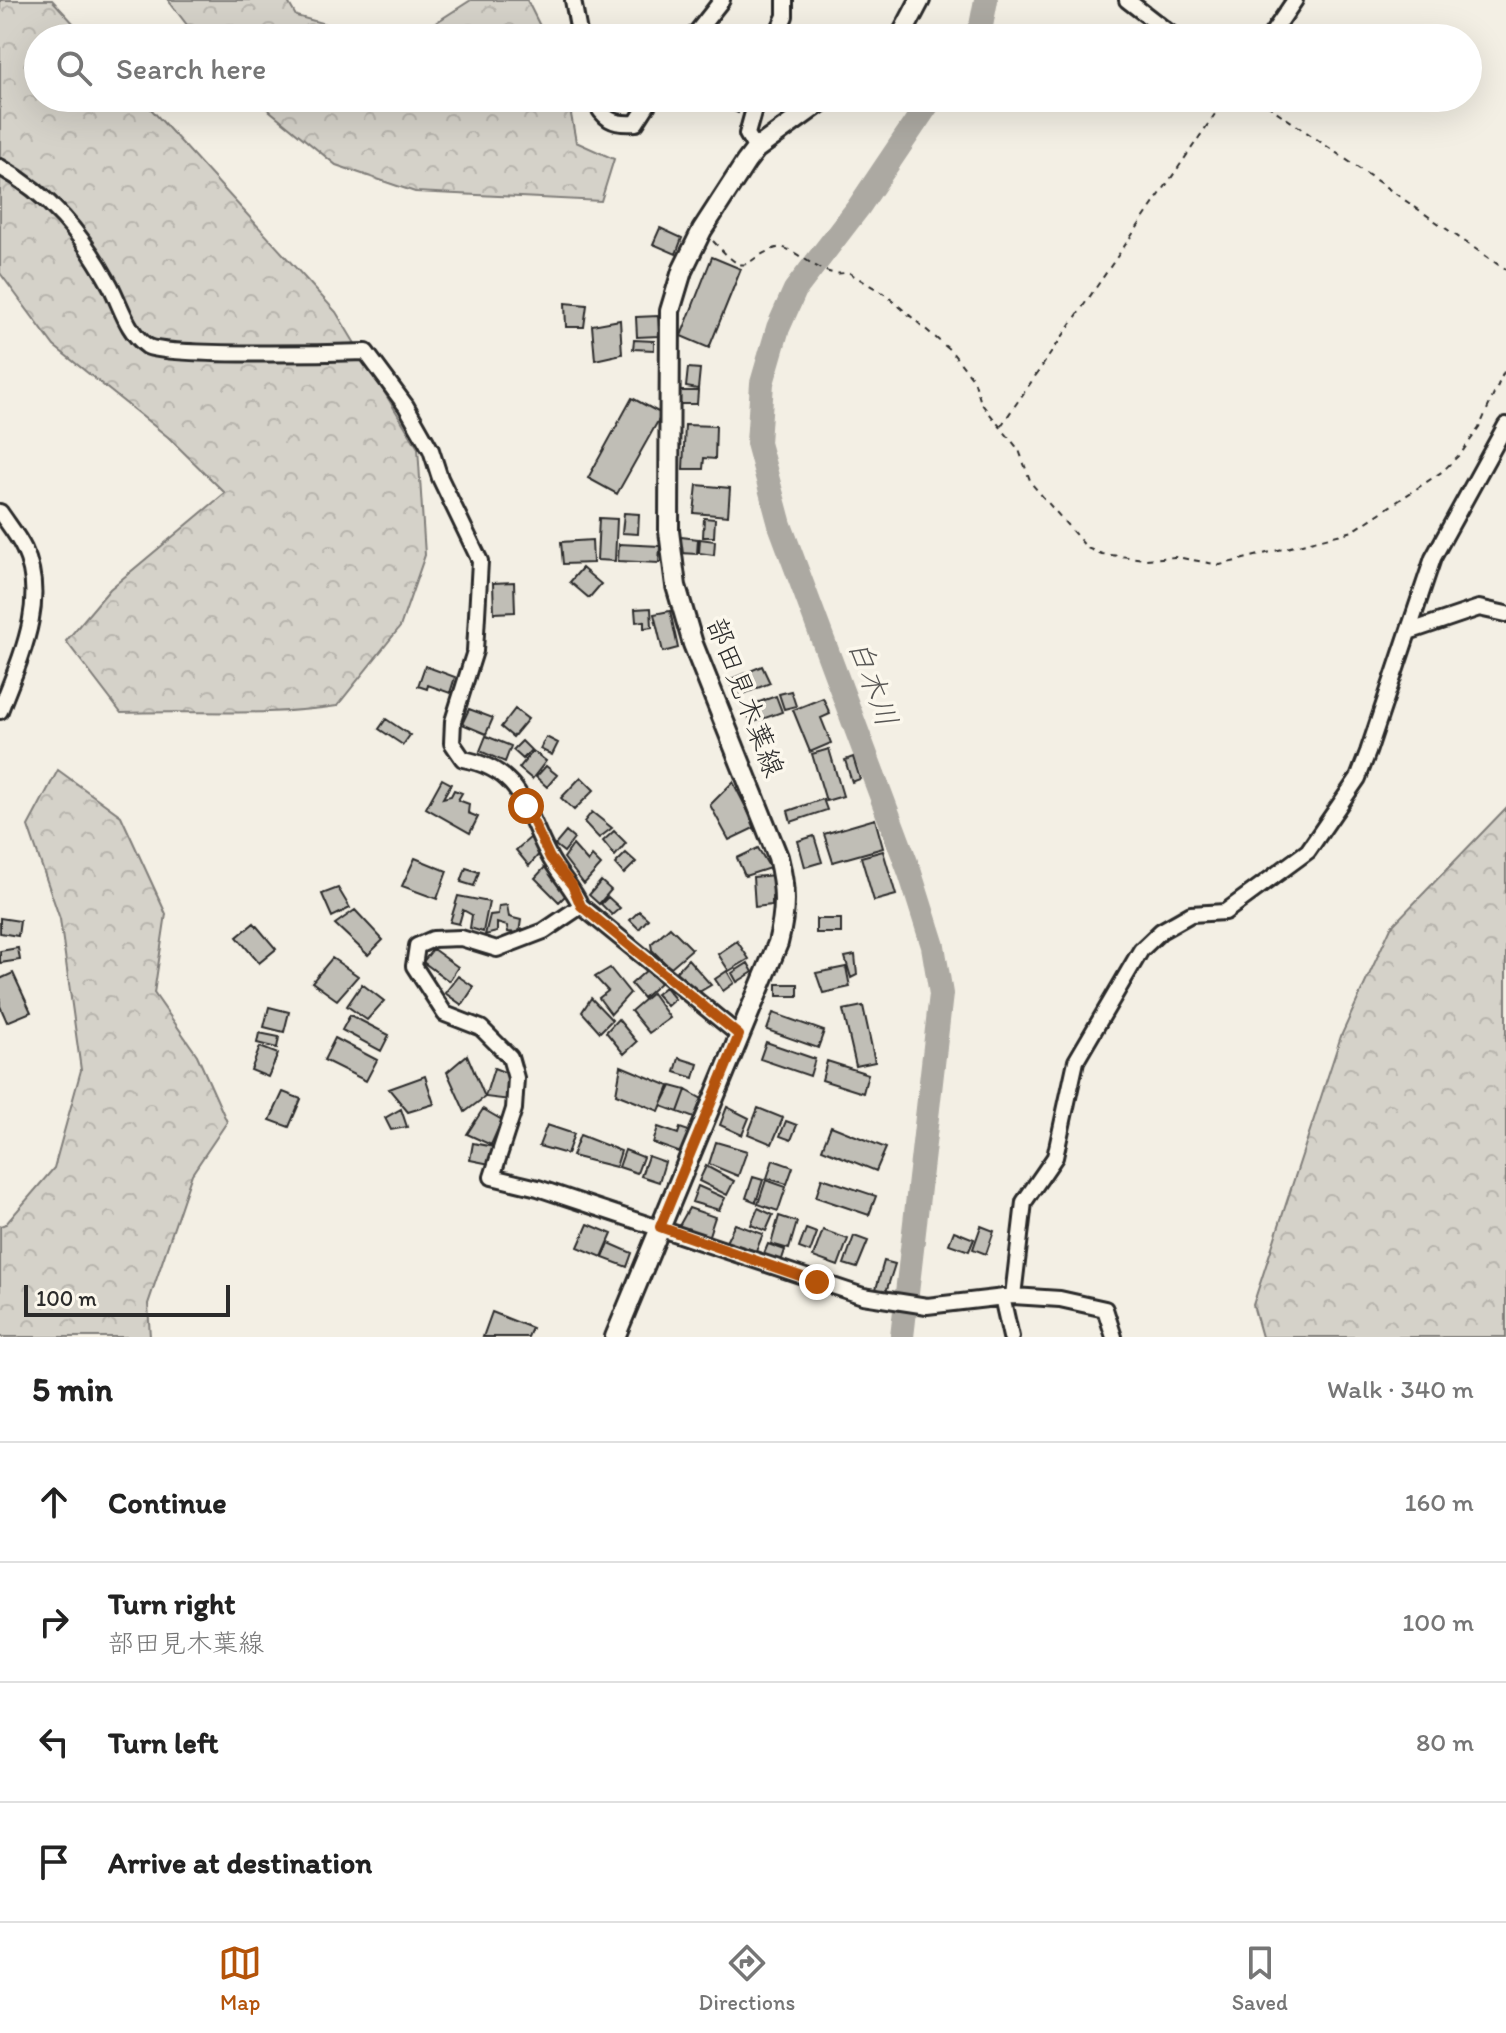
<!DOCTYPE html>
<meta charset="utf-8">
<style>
body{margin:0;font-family:Itim,"Klee One",sans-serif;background:#f2f2f2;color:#222}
.scale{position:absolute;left:24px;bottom:20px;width:206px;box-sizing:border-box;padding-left:8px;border:4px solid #2b2b2b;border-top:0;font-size:22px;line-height:28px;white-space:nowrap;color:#2b2b2b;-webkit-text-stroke:6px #fbf7ec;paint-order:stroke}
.stop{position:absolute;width:24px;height:24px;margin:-18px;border:6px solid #b45309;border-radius:50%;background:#fff}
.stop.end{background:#b45309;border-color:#fff;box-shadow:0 2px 8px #0008}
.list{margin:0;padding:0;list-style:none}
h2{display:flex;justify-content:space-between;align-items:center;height:104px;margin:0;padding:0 32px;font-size:34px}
h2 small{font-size:26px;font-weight:400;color:#767676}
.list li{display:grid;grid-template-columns:52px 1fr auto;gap:24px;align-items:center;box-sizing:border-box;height:120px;padding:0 32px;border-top:2px solid #e0e0e0}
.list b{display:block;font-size:30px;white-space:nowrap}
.list p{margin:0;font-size:26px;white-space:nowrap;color:#767676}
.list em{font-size:26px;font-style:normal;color:#767676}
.icon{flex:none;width:44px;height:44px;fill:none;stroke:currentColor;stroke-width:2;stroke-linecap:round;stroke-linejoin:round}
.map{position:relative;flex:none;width:1506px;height:1337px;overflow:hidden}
.search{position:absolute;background:#fff;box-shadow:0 8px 32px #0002;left:24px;right:24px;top:24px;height:88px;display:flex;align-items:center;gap:20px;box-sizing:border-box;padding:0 28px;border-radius:44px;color:#767676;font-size:30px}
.sheet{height:584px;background:#fff}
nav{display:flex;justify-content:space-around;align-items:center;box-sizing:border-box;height:112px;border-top:2px solid #e0e0e0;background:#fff;font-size:22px;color:#767676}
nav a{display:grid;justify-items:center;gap:4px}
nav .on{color:#b45309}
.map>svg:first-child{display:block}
</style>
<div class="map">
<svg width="1506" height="1337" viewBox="0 0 1506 1337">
<defs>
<pattern id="forest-crowns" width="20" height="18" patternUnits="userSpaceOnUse" patternTransform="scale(2)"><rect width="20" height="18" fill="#d5d2c9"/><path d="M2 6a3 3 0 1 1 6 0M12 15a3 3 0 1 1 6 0" fill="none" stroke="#b7b4ad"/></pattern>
</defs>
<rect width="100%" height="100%" fill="#f3efe4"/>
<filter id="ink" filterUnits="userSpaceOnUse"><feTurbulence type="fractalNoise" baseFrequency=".0125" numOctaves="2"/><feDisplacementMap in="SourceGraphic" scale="16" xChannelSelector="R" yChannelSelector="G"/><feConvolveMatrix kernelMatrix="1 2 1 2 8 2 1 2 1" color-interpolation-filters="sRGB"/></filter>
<g filter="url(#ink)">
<path fill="url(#forest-crowns)" stroke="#807e7a" stroke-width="2" d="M0,0H52L87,38H38V98H141L336,312L418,448L425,555L400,627L337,706C266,717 193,710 121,713L66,641L110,589L225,493L168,437L54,346L0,273Z
M168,0H287L296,16L376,38H197Z
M471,0H527L546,38H412Z
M254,98H568L576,142L614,159L601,201L415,192L336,165Z
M58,770L121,816L166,914L154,993L197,1055L227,1122L192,1174L148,1304L150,1337H0V1226L6,1224L54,1168L81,1070L60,919L28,826Z
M1506,808V1337H1262L1253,1305L1341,1036L1391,927Z"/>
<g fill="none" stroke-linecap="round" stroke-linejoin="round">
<path stroke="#aca9a2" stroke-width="24" d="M973,38L981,26L986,0
M902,1337L941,994L933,946L910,873L780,525L758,443L762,383L778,328L795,290L858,208L932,98"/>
</g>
<path fill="#c0beb6" stroke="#2b2b2b" stroke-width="2" d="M705,98H744L738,113Z
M660,228L682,238L676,254L653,244Z
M712,257L741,269L709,348L681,336Z
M565,303L587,305L584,327H566Z
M658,316L659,336L637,337L636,317Z
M620,320L622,354L595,360L592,325Z
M634,340L654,341V350L633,349Z
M688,368L700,369L698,389L686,387Z
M679,391H698L697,404H678Z
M632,398L662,414L617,494L588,478Z
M685,425L716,426L715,459L704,458L703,469H683Z
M697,485L730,488L728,516L694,513Z
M624,513L639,514L638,534L622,533Z
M599,518L617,519L615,561L597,560Z
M704,518L715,519L714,537H703Z
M681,537L698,539L697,554L680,553Z
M700,539L715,541L714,555L699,553Z
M592,540L593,563L563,564L561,542Z
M619,544L660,546L659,563L618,561Z
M582,568L601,584L589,598L570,582Z
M514,582L515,612L494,613L493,583Z
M651,608L652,627L644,628V621L636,622L635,609Z
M670,611L678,648L663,652L654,614Z
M425,666L455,677L450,693L428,685L427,689L418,686Z
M762,666L770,683L736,697L729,680Z
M791,691L796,706L784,709L779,694Z
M776,696L782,712L751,723L745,707Z
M823,698L830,714L821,718L831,743L810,752L793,710Z
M469,709L493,718L486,734L462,724Z
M515,709L528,719L513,737L501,727Z
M386,719L410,735L403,745L379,729Z
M486,736L511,746L505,762L480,751Z
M546,737L558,743L552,755L540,749Z
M522,741L531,750L523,759L513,750Z
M829,749L843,796L826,801L812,754Z
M533,751L546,761L532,779L519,768Z
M853,757L860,779L852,782L845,760Z
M546,766L557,775L547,787L536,777Z
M581,777L594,790L574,810L561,798Z
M442,779L451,784L443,798L451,796L454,790L462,793L458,800L469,804L468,813L478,817L470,833L426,808Z
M733,782L756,827L729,840L710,805Z
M823,799L827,810L791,822L788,811Z
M592,812L612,828L599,838L584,822Z
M875,819L883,848L833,862L824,834Z
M614,831L626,843L615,856L603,841Z
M566,832L574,839L564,852L555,845Z
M814,836L822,862L805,867L798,841Z
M531,837L540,853L529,866L516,850Z
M573,845L588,862L592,856L601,865L584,884L564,858Z
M758,848L770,868L745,876L737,858Z
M883,851L896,895L874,901L861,857Z
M626,853L636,862L624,874L615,864Z
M415,858L447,871L437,899L402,886Z
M546,866L570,891L559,902L535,878Z
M466,868L479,872L474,886L461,882Z
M775,875L776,897H772V905L755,907L753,877Z
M601,881L611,890L599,904L589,895Z
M338,888L350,908L332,917L322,894Z
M458,896L489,902L483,932L470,928L472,915L463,910L459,924L450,922Z
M608,897L620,908L612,915L601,904Z
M507,905L509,917L521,920L519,933L508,932L507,926L497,923V932L485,935L490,915L498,914L499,906Z
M355,910L383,940L368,955L335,924Z
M639,911L648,919L639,929L630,920Z
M0,918L20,921L18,936L0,933Z
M816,919H841V933H816Z
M254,923L276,949L259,963L237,937Z
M670,927L692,949L670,968L652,950L651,944Z
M737,941L749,959L729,971L718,954Z
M18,948L20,960L0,963V951Z
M433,949L458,967L449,981L423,962Z
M855,955L857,975L851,978L845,957Z
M332,958L358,976L337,1000L312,982Z
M688,959L711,985L694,995L673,975Z
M748,963L753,972L737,982L732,973Z
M846,967L850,987L823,993L816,973Z
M610,968L630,993L611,1014L599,998L608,991L595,977Z
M648,969L660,983L643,998L631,984Z
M727,971L734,983L723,991L715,979Z
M13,973L31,1012L7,1022L0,1006V979Z
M458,976L474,987L462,1005L445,993Z
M362,984L384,1001L367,1020L347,1006Z
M777,984H798V996H777Z
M665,987L675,999L667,1006L656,994Z
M652,993L670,1018L649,1033L631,1011Z
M591,998L612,1020L600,1032L582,1012Z
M863,1006L875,1062L856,1066L843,1010Z
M269,1007L289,1012L284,1032L264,1027Z
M773,1013L824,1031L818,1048L767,1030Z
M350,1015L389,1035L381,1051L342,1030Z
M618,1019L637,1042L624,1054L606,1032Z
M259,1033L279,1037L277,1048L257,1043Z
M335,1038L377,1060L366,1081L324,1060Z
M766,1042L815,1059L810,1076L760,1059Z
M260,1047L278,1054L268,1077L251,1070Z
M467,1055L485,1097L465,1112L447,1072Z
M679,1058L698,1064L694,1078L675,1072Z
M827,1061L868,1074L863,1093L822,1080Z
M621,1066L669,1086L659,1111L616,1094Z
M494,1068L514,1076L510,1100L485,1097Z
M425,1076L434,1104L408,1112L389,1089Z
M671,1086L686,1090L678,1112L661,1106Z
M686,1090L702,1099L694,1118L678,1112Z
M283,1092L301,1099L289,1127L270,1120Z
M727,1107L749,1118L742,1135L720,1125Z
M758,1108L783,1118L772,1144L748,1134Z
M401,1109L407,1127L391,1130L385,1118Z
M483,1109L502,1120L491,1145L467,1134Z
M786,1121L797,1125L791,1140L780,1136Z
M547,1125L574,1134L567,1154L539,1146Z
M831,1126L886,1148L876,1171L822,1149Z
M658,1127L678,1134L680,1128L689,1131L681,1153L653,1143Z
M580,1135L621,1151L616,1167L572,1156Z
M716,1142L747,1151L738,1176L709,1164Z
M473,1143L494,1147L490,1164L470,1160Z
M625,1150L643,1157L637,1173L619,1167Z
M648,1156L665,1162L659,1182L641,1176Z
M773,1160L793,1167L787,1184L767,1178Z
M706,1166L734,1181L727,1195L699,1181Z
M753,1177L763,1180L756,1202L746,1198Z
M822,1178L876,1196L869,1215L816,1197Z
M766,1180L786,1187L778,1211L758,1204Z
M698,1186L725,1198L719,1210L692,1202Z
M689,1208L715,1217L708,1238L679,1226Z
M758,1208L773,1215L766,1231L751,1225Z
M779,1216L797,1222L789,1249L771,1244Z
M588,1224L612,1234L602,1257L578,1247Z
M735,1224L763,1234L756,1251L726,1242Z
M981,1226L994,1231L986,1254L973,1249Z
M806,1229L817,1233L810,1252L799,1248Z
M823,1230L848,1239L838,1266L813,1257Z
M954,1231L974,1239L969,1251L949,1244Z
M854,1236L868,1241L857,1268L844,1264Z
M609,1243L632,1253L627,1267L603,1258Z
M768,1244L785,1250L781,1262L763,1256Z
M884,1261L895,1264L886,1292L876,1289Z
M492,1312L532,1328L528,1337H483Z"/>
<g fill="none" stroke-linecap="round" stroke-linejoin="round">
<g stroke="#2b2b2b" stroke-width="20">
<path id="minor" d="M573,0L580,38
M1127,0L1176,38
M692,38L722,0
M775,38L785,16V0
M1269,38L1295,0
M593,98C603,119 612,125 636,123L652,98
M756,149L747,134L757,98
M0,167C50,195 82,234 110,285C121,306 127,332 147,346C164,357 335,353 366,352L406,406L431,450L440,478L480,561L475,651L453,721L452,743L463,759C522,770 524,808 548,854C557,873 572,886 581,906L739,1035
M0,512C8,524 18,536 24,549C49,601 19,661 0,711
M1411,631L1479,608L1506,614
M581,906L544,931L497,949L461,938L433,939L417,946L414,966L445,1014L481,1028L510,1057L516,1078L514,1109L492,1177L538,1188L863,1296L927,1306L1013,1296L1060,1299L1105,1309L1114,1337
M1013,1296L1024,1202L1055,1157L1076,1061L1141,950L1161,931L1191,914L1225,912L1308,851L1358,778L1368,752L1433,558L1506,425
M1002,1297L1011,1337"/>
</g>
<g stroke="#2b2b2b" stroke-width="24">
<path id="major" d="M900,38L920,0
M615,1337L778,943C786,911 786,889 778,857L693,644L676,586L669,531L670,311L682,271L702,230L746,162L756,149L826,98"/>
</g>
<path stroke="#2b2b2b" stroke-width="2" stroke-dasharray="6 6" stroke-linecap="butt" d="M1257,98L1506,270
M713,241C753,284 739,257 781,247C805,254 823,280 848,272L886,295L951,351L974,380L981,403L1019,450L1031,483L1087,548L1102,554L1145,559L1176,557L1220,565L1353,531L1443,471L1462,452L1479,428L1506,367
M1001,426L1226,98"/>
<use href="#minor" stroke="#fbf7ec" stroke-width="14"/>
<use href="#major" stroke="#fbf7ec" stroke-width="18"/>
</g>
</g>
<g fill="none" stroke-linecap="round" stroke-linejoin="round" filter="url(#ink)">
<path stroke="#b45309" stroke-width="10" d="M526,806L550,858L572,885L581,906L739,1035L660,1227L817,1282"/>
</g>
<g text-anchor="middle" stroke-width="7" stroke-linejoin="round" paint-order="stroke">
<g font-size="28" fill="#2b2b2b" stroke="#fbf7ec">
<text transform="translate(746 697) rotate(69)" y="10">部田見木葉線</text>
</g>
<g font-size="30" font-style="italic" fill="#585755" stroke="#fbf7ec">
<text transform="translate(873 683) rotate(70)" y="10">白木川</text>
</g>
</g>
</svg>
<div class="scale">100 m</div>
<div class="stop" style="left:526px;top:806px"></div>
<div class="stop end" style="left:817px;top:1282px"></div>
<div class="search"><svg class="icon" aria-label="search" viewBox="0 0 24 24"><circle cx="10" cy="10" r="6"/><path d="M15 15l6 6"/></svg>Search here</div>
</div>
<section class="sheet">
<h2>5 min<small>Walk · 340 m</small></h2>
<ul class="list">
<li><svg class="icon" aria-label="ahead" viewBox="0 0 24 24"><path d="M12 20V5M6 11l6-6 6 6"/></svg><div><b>Continue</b></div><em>160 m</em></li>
<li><svg class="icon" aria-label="right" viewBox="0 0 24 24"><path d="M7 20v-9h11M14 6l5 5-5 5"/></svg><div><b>Turn right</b><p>部田見木葉線</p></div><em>100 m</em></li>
<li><svg class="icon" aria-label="left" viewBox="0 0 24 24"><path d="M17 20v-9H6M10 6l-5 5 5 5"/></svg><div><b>Turn left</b></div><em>80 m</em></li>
<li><svg class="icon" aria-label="arrive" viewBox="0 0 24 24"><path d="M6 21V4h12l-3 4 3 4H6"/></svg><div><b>Arrive at destination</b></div></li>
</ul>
</section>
<nav>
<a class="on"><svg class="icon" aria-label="map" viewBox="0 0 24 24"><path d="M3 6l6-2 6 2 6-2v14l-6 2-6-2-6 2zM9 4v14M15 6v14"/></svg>Map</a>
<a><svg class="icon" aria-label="directions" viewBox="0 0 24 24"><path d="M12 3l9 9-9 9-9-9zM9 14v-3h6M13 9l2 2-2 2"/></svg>Directions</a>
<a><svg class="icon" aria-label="saved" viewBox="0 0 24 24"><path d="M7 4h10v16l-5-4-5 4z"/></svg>Saved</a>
</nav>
